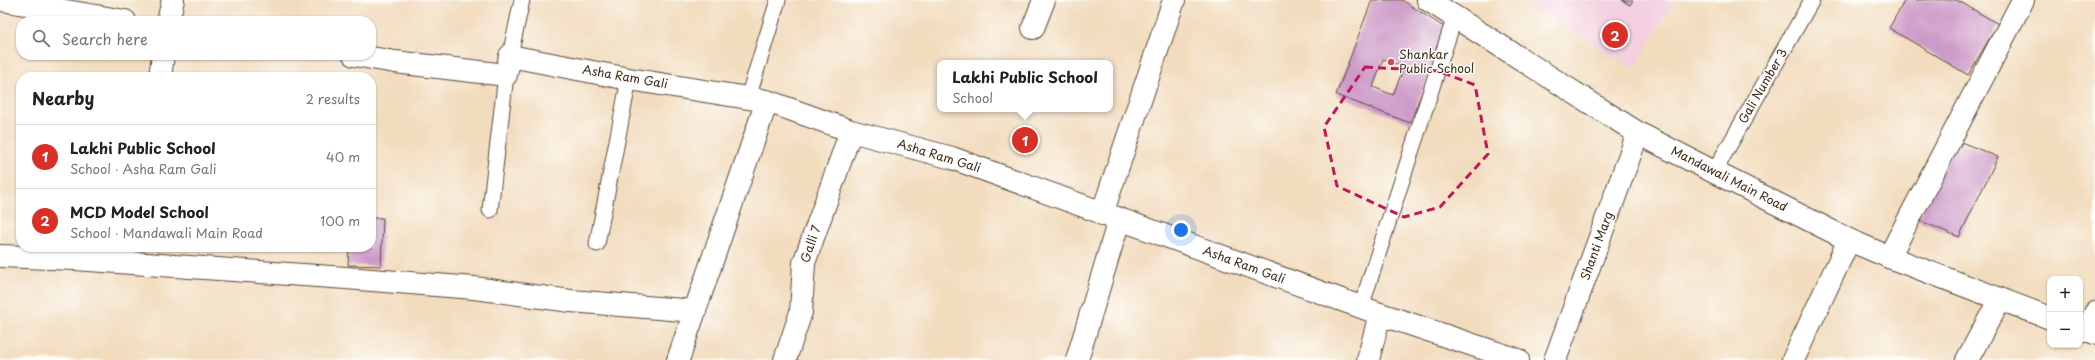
<!DOCTYPE html>
<meta charset="utf-8">
<style>
body{margin:0;font-family:"Playpen Sans",sans-serif;background:#f6f6f6;color:#222}
.controls{position:absolute;right:12px;bottom:12px;display:grid;overflow:hidden;border-radius:8px;box-shadow:0 1px 3px #0004}
.controls button{width:36px;height:36px;display:grid;place-items:center;padding:0;border:0;border-bottom:1px solid #e0e0e0;background:#fff;color:#222;font:20px sans-serif}
.you{position:absolute;left:1181px;top:230px;width:14px;height:14px;margin:-10px;border:3px solid #fff;border-radius:50%;background:#1a73e8;box-shadow:0 0 0 6px #1a73e833}
.badge{display:grid;place-items:center;width:26px;height:26px;border-radius:50%;background:#d93025;color:#fff;font-size:13px;font-weight:700}
.pin{position:absolute;translate:-50% -50%;border:2px solid #fff;box-shadow:0 1px 4px #0006}
.popup{position:absolute;left:937px;top:60px;width:176px;height:52px;box-sizing:border-box;display:grid;place-content:center;border-radius:8px;background:#fff;filter:drop-shadow(0 1px 3px #0005);font-size:13px;white-space:nowrap;color:#767676}
.popup b{font-size:15px;color:#222}
.popup::after{content:'';position:absolute;left:50%;top:100%;margin-left:-8px;border:8px solid transparent;border-top-color:#fff}
.list{margin:0;padding:0;list-style:none}
h2{display:flex;justify-content:space-between;align-items:center;height:52px;margin:0;padding:0 16px;font-size:17px}
h2 small{font-size:13px;font-weight:400;color:#767676}
.list li{display:grid;grid-template-columns:26px 1fr auto;gap:12px;align-items:center;box-sizing:border-box;height:64px;padding:0 16px;border-top:1px solid #e0e0e0}
.list b{display:block;font-size:15px;white-space:nowrap}
.list p{margin:0;font-size:13px;white-space:nowrap;color:#767676}
.list em{font-size:13px;font-style:normal;color:#767676}
.icon{flex:none;width:22px;height:22px;fill:none;stroke:currentColor;stroke-width:2;stroke-linecap:round;stroke-linejoin:round}
.map{position:relative;flex:none;width:2095px;height:360px;overflow:hidden}
.search{position:absolute;background:#fff;box-shadow:0 1px 3px #0004;left:16px;top:16px;width:360px;height:44px;display:flex;align-items:center;gap:10px;box-sizing:border-box;padding:0 14px;border-radius:16px;color:#767676;font-size:15px}
.panel{position:absolute;background:#fff;box-shadow:0 1px 3px #0004;left:16px;top:72px;width:360px;height:180px;border-radius:16px}
.map>svg:first-child{display:block}
</style>
<div class="map">
<svg width="2095" height="360" viewBox="0 0 2095 360">
<rect width="100%" height="100%" fill="#fdfcf7"/>
<filter id="ink" filterUnits="userSpaceOnUse"><feTurbulence type="fractalNoise" baseFrequency=".025" numOctaves="2"/><feDisplacementMap in="SourceGraphic" scale="8" xChannelSelector="R" yChannelSelector="G"/><feConvolveMatrix kernelMatrix="1 2 1 2 8 2 1 2 1" color-interpolation-filters="sRGB"/></filter>
<filter id="wash" filterUnits="userSpaceOnUse"><feTurbulence type="fractalNoise" baseFrequency=".012" numOctaves="4" result="noise"/><feDisplacementMap in="SourceGraphic" scale="16" xChannelSelector="R" yChannelSelector="G"/><feGaussianBlur stdDeviation="0.9" result="paint"/><feColorMatrix in="noise" values="0 0 0 0 0 0 0 0 0 0 0 0 0 0 0 0 0 1.4 0 .05"/><feComposite in="paint" operator="in"/></filter>
<g filter="url(#wash)">
<rect width="100%" height="100%" fill="#f2dcbe"/>
<path fill="#f3cfe0" d="M1519,0H1675L1634,69Z"/>
<g id="blocks">
<path fill="#cd9bc9" fill-rule="evenodd" d="M1372,0H1402L1447,29L1410,123L1336,95ZM1383,59L1404,67L1393,95L1373,87Z
M1622,0H1633L1630,5Z
M1905,0H1957L1998,24L1968,75L1889,28Z
M1956,140L1998,157L1959,237L1918,220Z
M371,218H383L381,266L348,265L349,247H371Z"/>
</g>
</g>
<g filter="url(#ink)">
<use href="#blocks" fill-opacity="0" stroke="#564536" stroke-width="1"/>
<g fill="none" stroke-linecap="round" stroke-linejoin="round">
<g stroke="#564536" stroke-width="17">
<path id="service" d="M510,56L522,0
M748,98L778,0
M1714,172L1812,0
M490,210L506,75
M597,244L629,79
M1361,307L1455,16"/>
</g>
<g stroke="#564536" stroke-width="24">
<path id="minor" d="M1,0L125,21
M168,21L173,0
M1033,28L1044,0
M354,55L395,62L506,75L510,56L629,79L767,101L851,131L952,158L1380,314L1518,360
M160,77L163,55
M1102,214L1174,0
M0,256L75,259L346,278L474,288L571,301L695,311
M1889,257L2023,0
M2087,331L2095,313
M678,360L767,101
M785,360L801,312L804,263L851,131
M1077,360L1119,220
M1368,360L1380,314
M1555,360L1638,133
M1793,360L1849,240
M1967,360L2000,299"/>
</g>
<g stroke="#564536" stroke-width="24">
<path id="tertiary" d="M1428,0L1638,133L1714,172L1849,240L1889,257L2050,318
M2080,328L2095,333"/>
</g>
<use href="#service" stroke="#fff" stroke-width="15"/>
<use href="#minor" stroke="#fff" stroke-width="22"/>
<use href="#tertiary" stroke="#fff" stroke-width="22"/>
</g>
</g>
<path fill="none" stroke="#c2185b" stroke-width="3" stroke-dasharray="8 5" stroke-linejoin="round" d="M1365,67L1438,71L1475,85L1488,154L1440,207L1404,217L1337,186L1324,127Z"/>
<circle fill="#d1495b" stroke="#fdfcf7" stroke-width="1.5" cx="1391" cy="62" r="4"/>
<g text-anchor="middle" stroke-width="3" stroke-linejoin="round" paint-order="stroke">
<g font-size="12" fill="#3b2a1e" stroke="#fdfcf7" text-anchor="start">
<text x="1399" y="59">Shankar<tspan x="1399" dy="14">Public School</tspan></text>
</g>
<g font-size="12" fill="#3b2a1e" stroke="#fdfcf7">
<text transform="translate(625 77) rotate(10)" y="4">Asha Ram Gali</text>
<text transform="translate(1763 86) rotate(-60)" y="4">Gali Number 3</text>
<text transform="translate(939 156) rotate(17)" y="4">Asha Ram Gali</text>
<text transform="translate(1729 179) rotate(27)" y="4">Mandawali Main Road</text>
<text transform="translate(811 244) rotate(-72)" y="4">Galli 7</text>
<text transform="translate(1597 246) rotate(-70)" y="4">Shanti Marg</text>
<text transform="translate(1244 265) rotate(20)" y="4">Asha Ram Gali</text>
</g>
</g>
</svg>
<div class="controls">
<button>+</button>
<button>−</button>
</div>
<div class="you"></div>
<div class="pin badge" style="left:1025px;top:140px">1</div>
<div class="popup"><b>Lakhi Public School</b>School</div>
<div class="pin badge" style="left:1615px;top:35px">2</div>
<div class="search"><svg class="icon" aria-label="search" viewBox="0 0 24 24"><circle cx="10" cy="10" r="6"/><path d="M15 15l6 6"/></svg>Search here</div>
<section class="panel">
<h2>Nearby<small>2 results</small></h2>
<ul class="list">
<li><span class="badge">1</span><div><b>Lakhi Public School</b><p>School · Asha Ram Gali</p></div><em>40 m</em></li>
<li><span class="badge">2</span><div><b>MCD Model School</b><p>School · Mandawali Main Road</p></div><em>100 m</em></li>
</ul>
</section>
</div>
